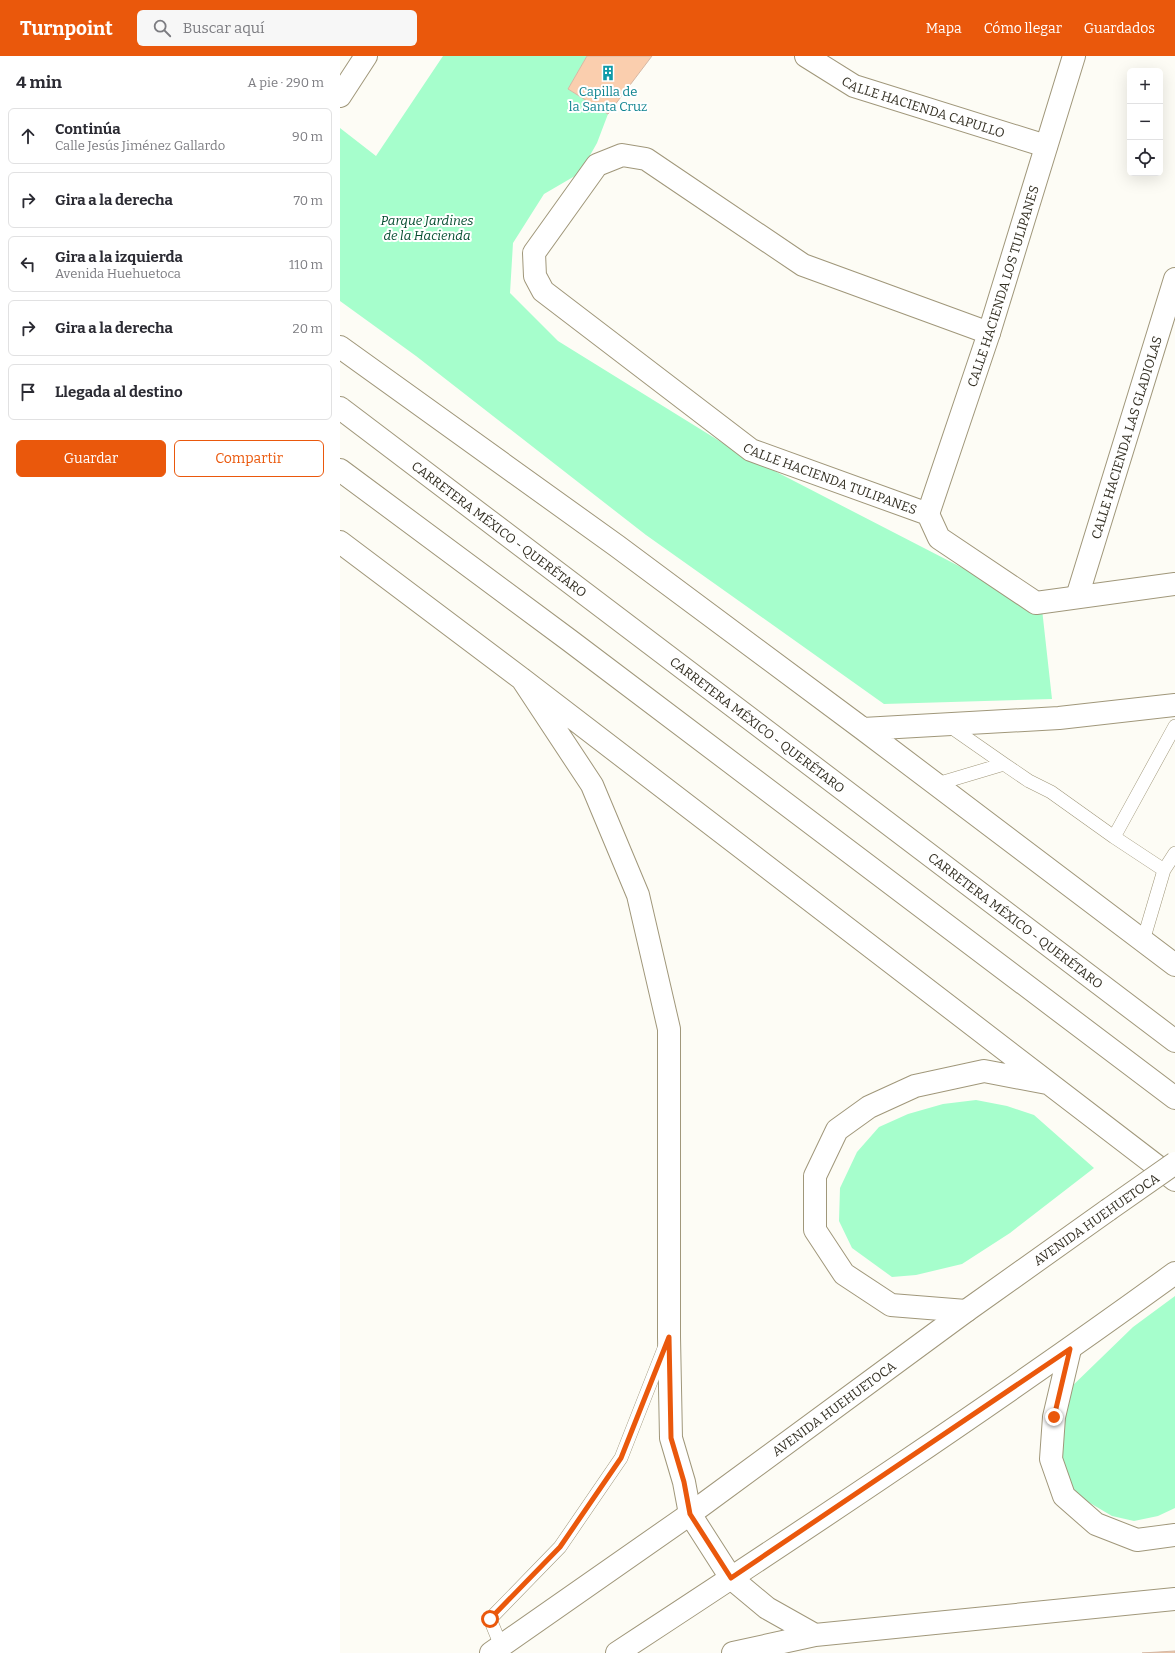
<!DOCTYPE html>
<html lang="es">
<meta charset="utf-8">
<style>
body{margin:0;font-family:Bitter,serif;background:#f7f7f7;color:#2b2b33}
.controls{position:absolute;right:12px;top:12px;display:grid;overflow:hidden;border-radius:6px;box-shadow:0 4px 16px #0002}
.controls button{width:36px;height:36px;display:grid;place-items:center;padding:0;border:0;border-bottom:1px solid #e1e1e2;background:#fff;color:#2b2b33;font:20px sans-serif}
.stop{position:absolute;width:12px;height:12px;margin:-9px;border:3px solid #ea580c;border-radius:50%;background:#fff}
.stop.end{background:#ea580c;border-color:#fff;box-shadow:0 1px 4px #0008}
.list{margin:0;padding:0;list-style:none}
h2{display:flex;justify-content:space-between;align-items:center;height:52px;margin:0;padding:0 16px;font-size:17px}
h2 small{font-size:13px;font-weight:400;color:#7c7c81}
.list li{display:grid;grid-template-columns:26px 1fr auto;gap:12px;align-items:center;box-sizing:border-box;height:56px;margin:0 8px 8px;padding:0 8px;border:1px solid #e1e1e2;border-radius:6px}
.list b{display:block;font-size:15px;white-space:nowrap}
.list p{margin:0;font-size:13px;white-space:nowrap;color:#7c7c81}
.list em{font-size:13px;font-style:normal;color:#7c7c81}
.actions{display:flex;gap:8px;padding:12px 16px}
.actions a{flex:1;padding:9px 0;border:1px solid #ea580c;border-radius:6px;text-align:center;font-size:14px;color:#ea580c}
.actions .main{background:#ea580c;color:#fff}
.icon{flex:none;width:22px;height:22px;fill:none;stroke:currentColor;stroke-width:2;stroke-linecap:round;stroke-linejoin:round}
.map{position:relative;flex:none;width:835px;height:1597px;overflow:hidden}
header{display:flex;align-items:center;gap:24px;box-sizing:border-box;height:56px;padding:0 20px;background:#ea580c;color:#fff}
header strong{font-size:19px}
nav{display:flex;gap:22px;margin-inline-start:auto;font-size:14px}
.search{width:280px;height:36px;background:#f7f7f7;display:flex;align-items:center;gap:10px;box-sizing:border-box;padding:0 14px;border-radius:6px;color:#7c7c81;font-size:15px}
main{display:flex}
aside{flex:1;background:#fff}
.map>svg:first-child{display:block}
</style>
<header>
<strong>Turnpoint</strong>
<div class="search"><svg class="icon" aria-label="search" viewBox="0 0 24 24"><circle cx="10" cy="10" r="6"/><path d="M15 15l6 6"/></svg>Buscar aquí</div>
<nav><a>Mapa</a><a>Cómo llegar</a><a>Guardados</a></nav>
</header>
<main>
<aside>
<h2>4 min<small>A pie · 290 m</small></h2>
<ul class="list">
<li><svg class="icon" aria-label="ahead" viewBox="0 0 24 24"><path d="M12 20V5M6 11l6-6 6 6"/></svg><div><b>Continúa</b><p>Calle Jesús Jiménez Gallardo</p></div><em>90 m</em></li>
<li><svg class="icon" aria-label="right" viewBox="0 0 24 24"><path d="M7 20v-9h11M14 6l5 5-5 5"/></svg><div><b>Gira a la derecha</b></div><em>70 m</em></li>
<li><svg class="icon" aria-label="left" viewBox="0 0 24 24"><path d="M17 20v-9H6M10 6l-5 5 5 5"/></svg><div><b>Gira a la izquierda</b><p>Avenida Huehuetoca</p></div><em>110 m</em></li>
<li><svg class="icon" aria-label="right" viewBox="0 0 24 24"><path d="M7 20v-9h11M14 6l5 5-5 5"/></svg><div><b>Gira a la derecha</b></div><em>20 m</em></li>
<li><svg class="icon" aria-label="arrive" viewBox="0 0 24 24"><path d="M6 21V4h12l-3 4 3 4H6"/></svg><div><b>Llegada al destino</b></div></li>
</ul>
<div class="actions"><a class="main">Guardar</a><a>Compartir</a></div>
</aside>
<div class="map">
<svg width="835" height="1597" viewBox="0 0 835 1597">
<rect width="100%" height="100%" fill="#fdfcf5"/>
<path fill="#a6fecc" d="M103,0H247L228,33L268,58L257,87L240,117L204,138L173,187L170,237L218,285L394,394L702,553L712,643L544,648L306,479L76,300L0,245V72L36,100Z
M636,1044L667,1050L694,1059L754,1112L670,1177L622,1208L576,1219L552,1221L512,1192L499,1165L500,1132L517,1096L539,1071L568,1058L603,1048Z
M835,1240V1452L818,1460L794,1465L772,1460L738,1440L727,1425L715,1392L726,1336L793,1271Z"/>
<path fill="#faceae" stroke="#d5b8a4" d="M247,0H312L268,58L228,33Z
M835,1595V1597H802Z"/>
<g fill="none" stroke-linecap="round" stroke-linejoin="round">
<g stroke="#a0977a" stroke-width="14">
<path id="lane" d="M608,669L664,708
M597,728L664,708L689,725L711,736L774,781L835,670
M774,781L824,814
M803,885L824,814L835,797
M161,1590L150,1563L220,1491L281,1402L325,1290"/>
</g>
<g stroke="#a0977a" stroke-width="24">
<g id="street">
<path id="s1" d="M466,0L514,30L706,90"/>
<path d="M0,40L26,0"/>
<path id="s2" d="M649,277L463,209L306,103L282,99L257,109L194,197L195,220L203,235L411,394L588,458L599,482L696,547L835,528"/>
<path id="s3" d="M588,458L649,277L734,0"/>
<path id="s4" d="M737,541L835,223"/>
</g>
</g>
<g stroke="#a0977a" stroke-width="24">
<g id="secondary">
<path id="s5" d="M151,1597L350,1458L626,1255L768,1154"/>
<path d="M277,1597C465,1474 653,1349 835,1217"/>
</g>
</g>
<g stroke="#a0977a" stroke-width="24">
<path id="primary" d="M0,291L277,490L523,673L835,909
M0,486L182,623L835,1124
M182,623L252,729L298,839L329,973V1281L331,1382L344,1426L350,1458L391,1522L427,1552L475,1579L835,1543
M523,673L719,662L835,649
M626,1255L551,1249L504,1218L475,1174V1120L497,1074L529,1051L575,1030L644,1015L707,1027
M730,1293L714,1361L711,1403L724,1440L756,1468L797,1484L835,1479
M393,1597L475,1579"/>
</g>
<g stroke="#a0977a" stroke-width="24">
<g id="highway">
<path id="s6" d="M0,352L835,985"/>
<path d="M0,414L229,584L835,1042"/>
</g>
</g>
<use href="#lane" stroke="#fff" stroke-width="13"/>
<use href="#street" stroke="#fff" stroke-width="22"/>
<use href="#secondary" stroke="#fff" stroke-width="22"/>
<use href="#primary" stroke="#fff" stroke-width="22"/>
<use href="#highway" stroke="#fff" stroke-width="22"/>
<g stroke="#a0977a" stroke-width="24" stroke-linecap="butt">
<path id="secondary-bridge" d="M768,1154L835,1107"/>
</g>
<use href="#secondary-bridge" stroke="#fff" stroke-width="22"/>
</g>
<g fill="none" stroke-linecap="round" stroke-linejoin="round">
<path stroke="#ea580c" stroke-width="5" d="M150,1563L220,1491L281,1402L329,1281L331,1382L344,1426L350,1458L391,1522L730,1293L714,1361"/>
</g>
<defs>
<g id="building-bare" transform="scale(1.2)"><path d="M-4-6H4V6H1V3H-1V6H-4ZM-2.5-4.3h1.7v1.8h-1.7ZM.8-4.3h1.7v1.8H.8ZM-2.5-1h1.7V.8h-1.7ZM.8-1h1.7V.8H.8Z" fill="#0f9aa8" stroke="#fff" stroke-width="2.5" paint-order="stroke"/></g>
</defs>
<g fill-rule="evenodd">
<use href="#building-bare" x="268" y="17"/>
</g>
<g text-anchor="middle" stroke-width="4" stroke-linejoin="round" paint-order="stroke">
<g font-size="13" fill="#0d838f" stroke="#fff">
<text x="268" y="40">Capilla de<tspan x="268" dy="15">la Santa Cruz</tspan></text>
</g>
<g font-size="13" fill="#343024" stroke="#fff">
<text dy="5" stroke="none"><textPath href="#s1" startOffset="129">CALLE HACIENDA CAPULLO</textPath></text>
<text dy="5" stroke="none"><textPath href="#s3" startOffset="240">CALLE HACIENDA LOS TULIPANES</textPath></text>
<text dy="5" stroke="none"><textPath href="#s4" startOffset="167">CALLE HACIENDA LAS GLADIOLAS</textPath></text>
<text dy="5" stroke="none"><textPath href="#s2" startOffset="933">CALLE HACIENDA TULIPANES</textPath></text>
<text dy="5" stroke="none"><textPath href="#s6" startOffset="200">CARRETERA MÉXICO - QUERÉTARO</textPath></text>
<text dy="5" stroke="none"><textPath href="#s6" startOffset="524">CARRETERA MÉXICO - QUERÉTARO</textPath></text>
<text dy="5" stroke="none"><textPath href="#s6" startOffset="848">CARRETERA MÉXICO - QUERÉTARO</textPath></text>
<text transform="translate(756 1163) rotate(-35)" y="5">AVENIDA HUEHUETOCA</text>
<text dy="5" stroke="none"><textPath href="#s5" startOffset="421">AVENIDA HUEHUETOCA</textPath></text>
</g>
<g font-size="13" font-style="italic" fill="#034c2e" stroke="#fff">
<text x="87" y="169">Parque Jardines<tspan x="87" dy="15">de la Hacienda</tspan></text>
</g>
</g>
</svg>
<div class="controls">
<button>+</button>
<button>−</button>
<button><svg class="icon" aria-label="locate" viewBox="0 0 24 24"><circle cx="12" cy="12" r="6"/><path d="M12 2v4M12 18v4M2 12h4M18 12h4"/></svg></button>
</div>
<div class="stop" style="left:150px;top:1563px"></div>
<div class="stop end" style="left:714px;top:1361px"></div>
</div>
</main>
